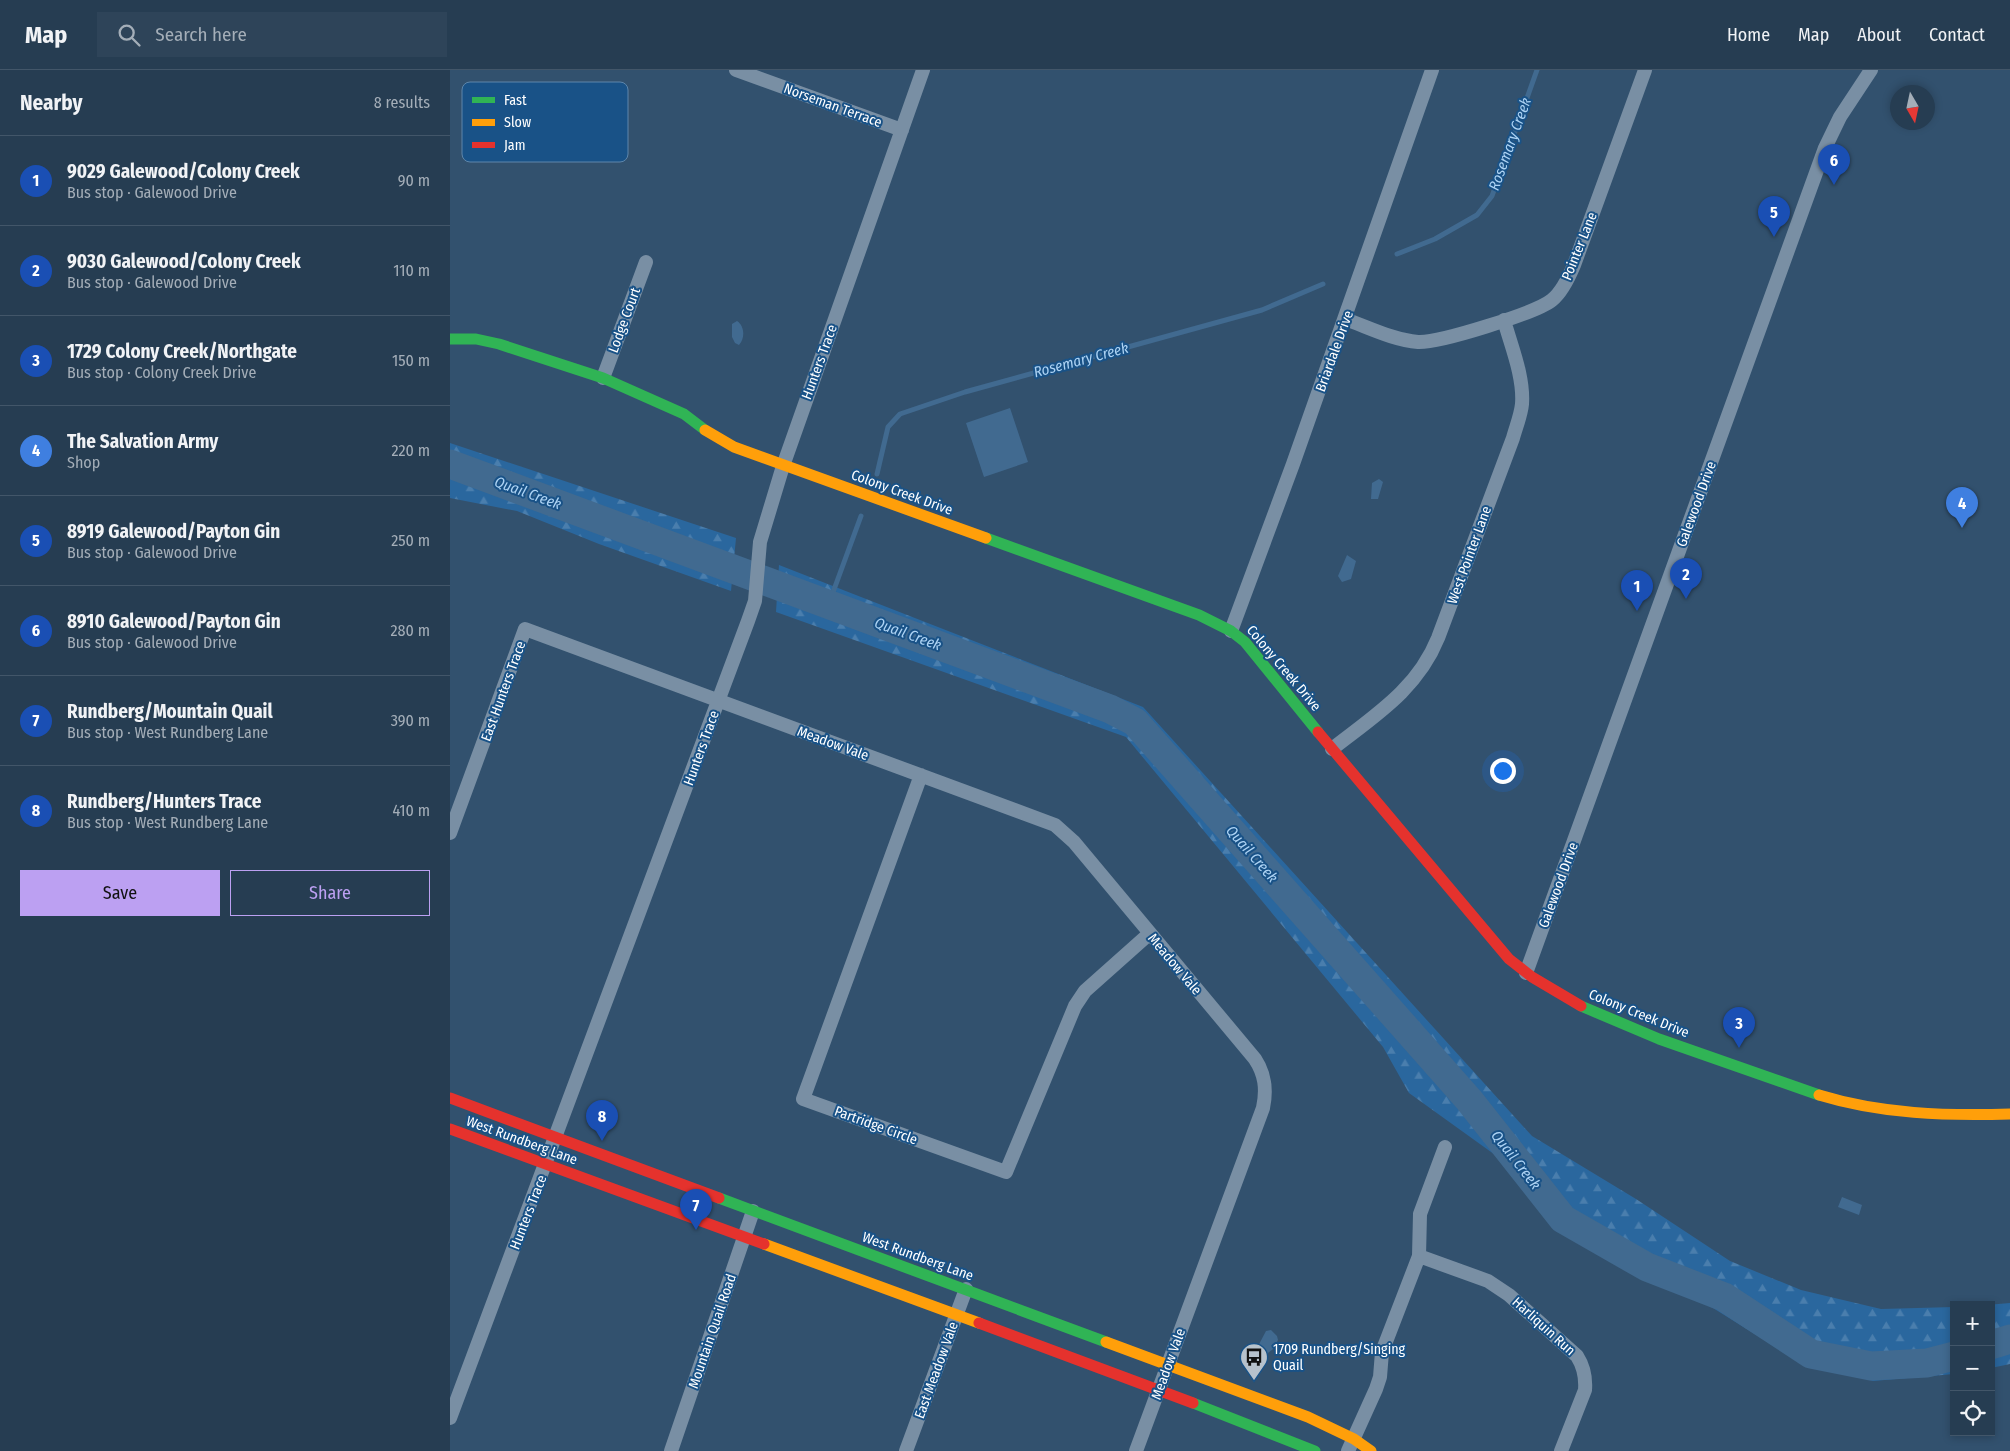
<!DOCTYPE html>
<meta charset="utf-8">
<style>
body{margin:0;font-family:"Fira Sans Condensed",sans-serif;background:#2e4459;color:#f1f3f6}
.controls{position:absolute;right:15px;bottom:15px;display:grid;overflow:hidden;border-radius:0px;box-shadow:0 2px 8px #0003}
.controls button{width:45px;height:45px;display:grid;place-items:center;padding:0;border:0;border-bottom:1px solid #425669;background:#263d52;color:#f1f3f6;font:25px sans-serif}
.compass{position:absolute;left:1440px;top:15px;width:45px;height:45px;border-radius:50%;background:#263d52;box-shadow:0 2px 8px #0003;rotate:171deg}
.you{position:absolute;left:1052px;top:700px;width:18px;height:18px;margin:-12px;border:4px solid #fff;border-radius:50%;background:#1a73e8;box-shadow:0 0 0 8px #1a73e833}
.badge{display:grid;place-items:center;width:32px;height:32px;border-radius:50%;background:#bca0f2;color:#fff;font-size:16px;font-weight:700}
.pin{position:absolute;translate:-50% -41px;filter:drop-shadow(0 1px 2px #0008)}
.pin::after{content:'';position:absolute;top:26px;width:18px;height:15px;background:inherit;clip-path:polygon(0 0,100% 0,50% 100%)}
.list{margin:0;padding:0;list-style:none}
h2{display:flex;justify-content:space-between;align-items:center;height:65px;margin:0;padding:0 20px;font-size:21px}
h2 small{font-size:16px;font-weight:400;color:#a4aeb8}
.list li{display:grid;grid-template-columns:32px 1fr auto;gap:15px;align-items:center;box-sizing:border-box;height:90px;padding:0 20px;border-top:1px solid #425669}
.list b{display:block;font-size:19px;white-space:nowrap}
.list p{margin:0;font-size:16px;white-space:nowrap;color:#a4aeb8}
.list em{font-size:16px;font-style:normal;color:#a4aeb8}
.actions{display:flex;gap:10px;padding:15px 20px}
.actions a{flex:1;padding:11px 0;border:1px solid #bca0f2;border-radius:0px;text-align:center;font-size:18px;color:#bca0f2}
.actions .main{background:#bca0f2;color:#111}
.icon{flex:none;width:28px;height:28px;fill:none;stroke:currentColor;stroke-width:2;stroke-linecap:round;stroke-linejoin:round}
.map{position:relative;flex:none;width:1560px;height:1381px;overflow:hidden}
header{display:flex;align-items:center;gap:30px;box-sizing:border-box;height:70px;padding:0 25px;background:#263d52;border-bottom:1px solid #425669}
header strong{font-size:24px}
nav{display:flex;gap:28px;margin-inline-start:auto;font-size:18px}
.search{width:350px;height:45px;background:#2e4459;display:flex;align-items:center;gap:12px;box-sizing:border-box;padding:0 18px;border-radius:0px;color:#a4aeb8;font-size:19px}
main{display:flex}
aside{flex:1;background:#263d52}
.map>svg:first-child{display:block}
</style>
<header>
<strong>Map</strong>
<div class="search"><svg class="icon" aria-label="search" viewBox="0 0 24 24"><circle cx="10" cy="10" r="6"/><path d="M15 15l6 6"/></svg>Search here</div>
<nav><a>Home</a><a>Map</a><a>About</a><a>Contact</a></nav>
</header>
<main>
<aside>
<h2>Nearby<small>8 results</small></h2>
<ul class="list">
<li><span class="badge" style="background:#1a4fb4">1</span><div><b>9029 Galewood/Colony Creek</b><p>Bus stop · Galewood Drive</p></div><em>90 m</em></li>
<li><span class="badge" style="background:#1a4fb4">2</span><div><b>9030 Galewood/Colony Creek</b><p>Bus stop · Galewood Drive</p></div><em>110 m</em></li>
<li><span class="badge" style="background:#1a4fb4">3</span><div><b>1729 Colony Creek/Northgate</b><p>Bus stop · Colony Creek Drive</p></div><em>150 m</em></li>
<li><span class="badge" style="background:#3f7fe0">4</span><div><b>The Salvation Army</b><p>Shop</p></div><em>220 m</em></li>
<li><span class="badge" style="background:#1a4fb4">5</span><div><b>8919 Galewood/Payton Gin</b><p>Bus stop · Galewood Drive</p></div><em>250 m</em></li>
<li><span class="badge" style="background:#1a4fb4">6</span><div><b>8910 Galewood/Payton Gin</b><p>Bus stop · Galewood Drive</p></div><em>280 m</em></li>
<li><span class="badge" style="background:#1a4fb4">7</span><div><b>Rundberg/Mountain Quail</b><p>Bus stop · West Rundberg Lane</p></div><em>390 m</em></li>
<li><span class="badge" style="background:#1a4fb4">8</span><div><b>Rundberg/Hunters Trace</b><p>Bus stop · West Rundberg Lane</p></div><em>410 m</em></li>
</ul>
<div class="actions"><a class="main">Save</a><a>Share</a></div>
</aside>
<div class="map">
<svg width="1560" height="1381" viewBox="0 0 1560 1381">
<defs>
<pattern id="forest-firs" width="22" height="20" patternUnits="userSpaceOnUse" patternTransform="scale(1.25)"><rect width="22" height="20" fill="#2a679e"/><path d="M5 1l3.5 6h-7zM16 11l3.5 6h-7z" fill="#4a7ead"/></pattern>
</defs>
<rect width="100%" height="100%" fill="#32516e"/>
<path fill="url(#forest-firs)" d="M0,373L286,468L281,521L149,474L67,441L0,428Z
M329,495L693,637L1082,1066L1186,1129L1280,1191L1351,1220L1431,1239L1504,1237V1304L1423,1311L1340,1286L1263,1238L1123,1167L1048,1087L959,1023L933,977L676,667L326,542Z
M1560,1233V1294L1541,1298V1235H1537Z"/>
<path fill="#416a90" d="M287,251C295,256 295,269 289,275L285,273L282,267V254Z
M560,338L578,392L534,407L516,353Z
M929,409L933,412L928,429H921L922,413Z
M897,485L906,491L901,509L892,512L888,506Z
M1392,1127L1412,1135L1409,1145L1388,1137Z
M821,1260L827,1266L828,1270L823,1279L813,1287H809L806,1280L816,1261Z"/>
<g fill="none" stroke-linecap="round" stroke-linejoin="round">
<path stroke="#416a90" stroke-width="5" d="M947,184L985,169L1027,145L1042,126L1087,0
M427,404L438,357L450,344L515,322L812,240L873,214
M372,532L382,525L411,446"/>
<path stroke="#416a90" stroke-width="29" d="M0,394L660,639L685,652L1019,1030L1113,1149L1197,1197L1274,1227L1361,1284L1421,1296L1477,1293L1504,1286
M1541,1275L1560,1269"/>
<path stroke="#798fa4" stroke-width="14" d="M286,0L452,60
M895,249C918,257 943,270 968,272C989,273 1086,243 1102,230C1112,222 1119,207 1124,195L1195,0
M153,308L196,192
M781,561L843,394L982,0
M882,679C924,646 967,620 988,568L1063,368C1066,357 1071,345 1072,334C1074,306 1061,276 1054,250
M471,705L353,1029L556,1102L625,936L635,921L699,864
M0,763L75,559L605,755L624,772L805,989C815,1004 817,1019 813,1038L686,1381
M1076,903L1375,78L1390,47L1421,0
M969,1186L1038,1211L1059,1225L1127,1286C1134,1297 1136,1307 1135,1320L1111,1381
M0,1348L298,551L305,531L310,472L333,396L473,0
M221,1381L303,1141
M456,1381L516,1219
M898,1381L926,1319L930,1307L932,1282L969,1186L970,1144L995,1077"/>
<path stroke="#30b455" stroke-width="11" d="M0,269H26L49,274L153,308L234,344L255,360
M536,468L749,545L781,561L795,572L868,662
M1131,936L1209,969L1369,1025
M269,1128L656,1272
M743,1333L865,1381"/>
<path stroke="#ff9f0a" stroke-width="11" d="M255,360L284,377L536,468
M1369,1025C1431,1044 1496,1046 1560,1044
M314,1174L529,1253
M656,1272L858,1347L904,1369L921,1381"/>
<path stroke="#e5322d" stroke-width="11" d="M868,662L1059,889L1082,907L1131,936
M0,1028L269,1128
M0,1059L314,1174
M529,1253L743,1333"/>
</g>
<defs>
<g id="bus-pin" transform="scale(1.4375)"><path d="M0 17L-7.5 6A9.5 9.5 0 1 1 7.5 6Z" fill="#b7c2cc" stroke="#195287"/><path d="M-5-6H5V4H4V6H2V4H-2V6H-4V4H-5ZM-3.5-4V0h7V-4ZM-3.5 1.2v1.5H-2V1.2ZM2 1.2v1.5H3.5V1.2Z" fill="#111"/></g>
</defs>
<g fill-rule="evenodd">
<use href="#bus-pin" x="804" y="1287"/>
</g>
<g text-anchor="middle" stroke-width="4" stroke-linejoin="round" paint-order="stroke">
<g font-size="14" fill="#fff" stroke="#195287">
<text transform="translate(383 35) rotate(20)" y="5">Norseman Terrace</text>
<text transform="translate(1129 176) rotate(-68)" y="5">Pointer Lane</text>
<text transform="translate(174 250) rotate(-70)" y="5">Lodge Court</text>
<text transform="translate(884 281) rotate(-70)" y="5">Briardale Drive</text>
<text transform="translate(369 292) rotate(-70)" y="5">Hunters Trace</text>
<text transform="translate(452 422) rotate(20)" y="5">Colony Creek Drive</text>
<text transform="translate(1246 434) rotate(-70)" y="5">Galewood Drive</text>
<text transform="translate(1019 485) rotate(-70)" y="5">West Pointer Lane</text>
<text transform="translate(834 598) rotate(50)" y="5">Colony Creek Drive</text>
<text transform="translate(53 621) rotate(-70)" y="5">East Hunters Trace</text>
<text transform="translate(383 673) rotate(20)" y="5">Meadow Vale</text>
<text transform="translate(251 678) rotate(-70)" y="5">Hunters Trace</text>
<text transform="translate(1108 815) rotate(-70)" y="5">Galewood Drive</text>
<text transform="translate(725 894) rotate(50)" y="5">Meadow Vale</text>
<text transform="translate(1189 943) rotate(22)" y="5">Colony Creek Drive</text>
<text transform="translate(426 1055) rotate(20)" y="5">Partridge Circle</text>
<text transform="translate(72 1070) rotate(20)" y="5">West Rundberg Lane</text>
<text transform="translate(78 1142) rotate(-69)" y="5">Hunters Trace</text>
<text transform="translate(468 1186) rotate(20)" y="5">West Rundberg Lane</text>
<text transform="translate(1094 1256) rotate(42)" y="5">Harliquin Run</text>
<text transform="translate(262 1261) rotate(-71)" y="5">Mountain Quail Road</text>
<text transform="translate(718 1294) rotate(-70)" y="5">Meadow Vale</text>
<text transform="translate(486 1300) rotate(-70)" y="5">East Meadow Vale</text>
</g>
<g font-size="14" fill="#fff" stroke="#195287" text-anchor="start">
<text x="823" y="1284">1709 Rundberg/Singing<tspan x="823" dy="16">Quail</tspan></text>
</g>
<g font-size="15" font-style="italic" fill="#add3f4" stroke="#195287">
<text transform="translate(1060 74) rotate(-70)" y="5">Rosemary Creek</text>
<text transform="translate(631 290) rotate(-15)" y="5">Rosemary Creek</text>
<text transform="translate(78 423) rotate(20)" y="5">Quail Creek</text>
<text transform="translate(458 564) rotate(20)" y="5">Quail Creek</text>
<text transform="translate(802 784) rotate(49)" y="5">Quail Creek</text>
<text transform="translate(1066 1090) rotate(52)" y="5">Quail Creek</text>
</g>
</g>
<rect x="12" y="12" width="166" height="80" rx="8" fill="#195287" stroke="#5e86ab" stroke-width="1"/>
<rect x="22" y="27" width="23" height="6" fill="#30b455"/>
<rect x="22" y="49" width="23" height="7" fill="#ff9f0a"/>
<rect x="22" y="72" width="23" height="6" fill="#e5322d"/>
<g font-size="14" fill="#fff">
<text x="54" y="35">Fast</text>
<text x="54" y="57">Slow</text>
<text x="54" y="80">Jam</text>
</g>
</svg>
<div class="controls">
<button>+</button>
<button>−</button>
<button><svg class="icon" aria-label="locate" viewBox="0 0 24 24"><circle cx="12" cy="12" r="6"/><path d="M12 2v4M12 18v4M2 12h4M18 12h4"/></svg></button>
</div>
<svg class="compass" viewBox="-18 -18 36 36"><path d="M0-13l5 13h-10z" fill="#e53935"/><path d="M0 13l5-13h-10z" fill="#a4aeb8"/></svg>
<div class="you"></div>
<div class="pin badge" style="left:1187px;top:541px;background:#1a4fb4">1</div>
<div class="pin badge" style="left:1236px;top:529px;background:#1a4fb4">2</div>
<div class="pin badge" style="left:1289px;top:978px;background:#1a4fb4">3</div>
<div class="pin badge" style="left:1512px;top:458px;background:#3f7fe0">4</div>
<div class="pin badge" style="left:1324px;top:167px;background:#1a4fb4">5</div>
<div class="pin badge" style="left:1384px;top:115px;background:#1a4fb4">6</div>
<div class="pin badge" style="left:246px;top:1160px;background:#1a4fb4">7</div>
<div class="pin badge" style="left:152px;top:1071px;background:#1a4fb4">8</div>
</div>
</main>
